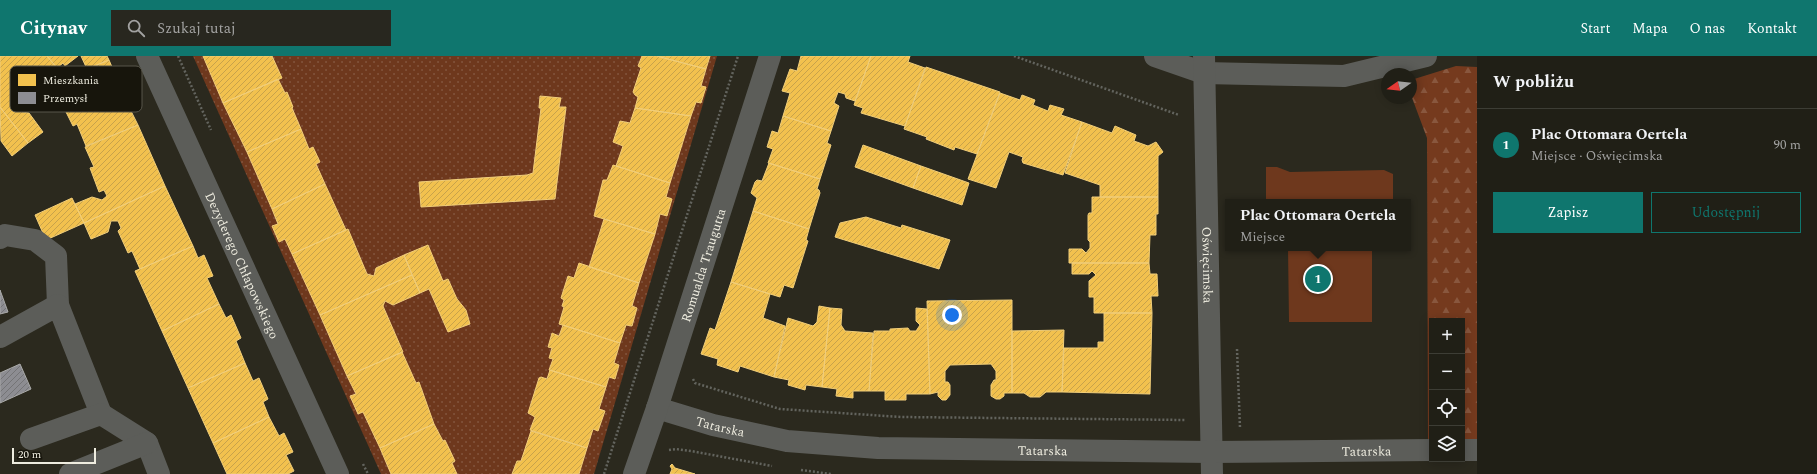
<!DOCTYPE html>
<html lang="pl">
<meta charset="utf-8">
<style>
body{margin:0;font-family:Spectral,serif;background:#28271f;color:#f1f3f6}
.controls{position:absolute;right:12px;bottom:12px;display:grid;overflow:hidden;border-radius:0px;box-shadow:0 2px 10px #0003}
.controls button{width:36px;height:36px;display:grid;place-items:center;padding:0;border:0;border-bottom:1px solid #3d3d35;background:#201f16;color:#f1f3f6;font:20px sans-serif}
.compass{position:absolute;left:1381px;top:12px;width:36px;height:36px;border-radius:50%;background:#201f16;box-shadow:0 2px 10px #0003;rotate:256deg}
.scale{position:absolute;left:12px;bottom:10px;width:84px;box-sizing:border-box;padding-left:4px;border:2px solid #eeecdf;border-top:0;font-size:11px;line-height:14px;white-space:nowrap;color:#eeecdf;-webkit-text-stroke:3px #17150c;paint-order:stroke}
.you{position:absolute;left:952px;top:259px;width:14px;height:14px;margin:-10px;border:3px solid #fff;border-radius:50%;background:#1a73e8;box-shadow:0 0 0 6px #1a73e833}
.badge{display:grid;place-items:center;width:26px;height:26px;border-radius:50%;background:#0f766e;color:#fff;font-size:13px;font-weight:700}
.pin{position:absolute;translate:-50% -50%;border:2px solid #fff;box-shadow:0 1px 4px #0006}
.popup{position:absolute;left:1225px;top:143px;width:186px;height:52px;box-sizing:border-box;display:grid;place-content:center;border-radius:0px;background:#201f16;filter:drop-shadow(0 1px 3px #0005);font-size:13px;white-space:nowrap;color:#a2a2a1}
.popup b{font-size:15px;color:#f1f3f6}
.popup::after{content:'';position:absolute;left:50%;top:100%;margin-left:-8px;border:8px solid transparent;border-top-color:#201f16}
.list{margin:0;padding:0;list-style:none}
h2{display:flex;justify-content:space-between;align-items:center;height:52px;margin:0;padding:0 16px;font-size:17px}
h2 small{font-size:13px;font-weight:400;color:#a2a2a1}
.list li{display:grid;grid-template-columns:26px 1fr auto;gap:12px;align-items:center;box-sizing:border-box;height:72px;padding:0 16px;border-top:1px solid #3d3d35}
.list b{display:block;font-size:15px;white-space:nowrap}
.list p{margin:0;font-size:13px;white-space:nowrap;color:#a2a2a1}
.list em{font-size:13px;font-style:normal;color:#a2a2a1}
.actions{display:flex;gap:8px;padding:12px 16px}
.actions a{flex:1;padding:9px 0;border:1px solid #0f766e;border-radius:0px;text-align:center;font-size:14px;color:#0f766e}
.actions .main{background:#0f766e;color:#fff}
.icon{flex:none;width:22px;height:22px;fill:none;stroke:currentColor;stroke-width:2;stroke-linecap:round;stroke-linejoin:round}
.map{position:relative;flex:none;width:1477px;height:418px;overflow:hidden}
header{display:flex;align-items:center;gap:24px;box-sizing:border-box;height:56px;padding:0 20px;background:#0f766e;color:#fff}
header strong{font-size:19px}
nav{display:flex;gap:22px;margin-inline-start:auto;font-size:14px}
.search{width:280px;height:36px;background:#28271f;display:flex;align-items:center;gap:10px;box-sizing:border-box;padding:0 14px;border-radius:0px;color:#a2a2a1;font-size:15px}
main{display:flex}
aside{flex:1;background:#201f16}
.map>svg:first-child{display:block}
</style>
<header>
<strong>Citynav</strong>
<div class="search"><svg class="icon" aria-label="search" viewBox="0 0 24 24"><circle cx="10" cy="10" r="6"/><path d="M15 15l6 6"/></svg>Szukaj tutaj</div>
<nav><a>Start</a><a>Mapa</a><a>O nas</a><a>Kontakt</a></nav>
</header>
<main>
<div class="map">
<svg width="1477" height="418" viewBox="0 0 1477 418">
<defs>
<pattern id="forest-firs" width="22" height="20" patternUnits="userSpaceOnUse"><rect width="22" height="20" fill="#753a1e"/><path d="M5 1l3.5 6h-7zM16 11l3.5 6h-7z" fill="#89573e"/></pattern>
<pattern id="garden-dots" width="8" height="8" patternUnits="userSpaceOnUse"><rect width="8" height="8" fill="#6e381d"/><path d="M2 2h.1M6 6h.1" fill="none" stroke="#83553d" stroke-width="1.8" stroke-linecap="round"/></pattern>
<pattern id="homes-hatch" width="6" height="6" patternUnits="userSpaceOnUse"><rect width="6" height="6" fill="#f2c14e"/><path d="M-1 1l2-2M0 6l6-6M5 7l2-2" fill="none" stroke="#c7a24b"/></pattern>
<pattern id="industry-hatch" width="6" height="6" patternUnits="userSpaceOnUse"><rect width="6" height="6" fill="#8d8d92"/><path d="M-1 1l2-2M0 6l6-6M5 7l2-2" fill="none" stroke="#747476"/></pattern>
</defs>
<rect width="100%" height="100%" fill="#2b291e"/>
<path fill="#6e381d" d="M1266,111H1277L1290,116L1384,114L1393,118V146H1266Z
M1288,192H1372V266H1289Z"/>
<path fill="url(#forest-firs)" d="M1456,10L1477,11V392H1462V265H1432V392H1428L1427,82L1411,39V24Z"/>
<path fill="url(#garden-dots)" d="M193,0H717L594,418H381Z"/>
<path fill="url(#homes-hatch)" stroke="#f1ce7a" d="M0,0H47L57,12L58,19L42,31L47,38L34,47H27V45L19,51L22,56L29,57L43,76L28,87L0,51Z
M47,0H78L65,10L63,7L57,12Z
M81,0H107L109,4L87,13Z
M203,0H272L282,22L223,47Z
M642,0H656L706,13L701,30L706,31L701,47L696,46L691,60L635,52L638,41L635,39L633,36L641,12L638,10Z
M657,0H710L706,13Z
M801,0H871L855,45L846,42L845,38L838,36L834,47L839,50L831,75L783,60L790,37L782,35L790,13L797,15Z
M871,0H910L908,6L925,12L905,70L861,57L863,52L854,49Z
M109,4L115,18L121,15L126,26L120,29L126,44L132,41L137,52L131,55L138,69L86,90L77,68L73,70L66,56L69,50L68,47L71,46L68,41L73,39L70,32L90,18L87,13Z
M926,11L1000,36L977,98L955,91L954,94L926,83L927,81L904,73Z
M278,23L285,37L287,36L293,51L292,52L301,73L247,96L223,47Z
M1000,37L1020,44L1022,39L1035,44L1033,49L1048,55L1050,49L1064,53L1061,59L1082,66L1063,119L1023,107L1022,104L1023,101L1009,96L996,132L968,123Z
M540,40L561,42L559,51H566L555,143L421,151L419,126L527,119L533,117L541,52H539Z
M0,51L28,87L12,100L1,85Z
M635,52L691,60L670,127L616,110L623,90L613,86L620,65L630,67Z
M783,60L831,75L827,87L831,89L820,123L768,107L773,93L767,91L772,75L778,77Z
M1082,66L1112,77L1115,70L1136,79L1134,85L1148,90L1156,86L1163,96L1158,100V141H1100V129L1065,117Z
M138,69L165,130L84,167L75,148L92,141L102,144L107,140L104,134L99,136L90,112L94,111L85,91Z
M301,73L309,93L313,91L320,106L316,108L325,128L272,153L247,96Z
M863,89L921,110L913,132L855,111Z
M769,107L820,123L817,133L819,134L820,137L809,173L753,155L757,142L751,137L755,126L757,124L762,125Z
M613,109L670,127L666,141L672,143L667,160L660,158L655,178L594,160L603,124H607Z
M921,110L969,127L962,149L913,132Z
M325,128L346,174L292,198L285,183L279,186L272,170L278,168L272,153Z
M165,130L193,190L140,213L132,195L128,197L118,175L121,172L118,165H111L108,176L91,183L84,167Z
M1092,141H1158V158H1156V179H1150L1149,207H1069V193H1082L1086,197L1090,192V186L1088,184V159L1089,157H1092Z
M72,142L84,167L46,184L35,159Z
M753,155L809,173L806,184L808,185L793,232L784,229L780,241L731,226Z
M866,161L901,172L902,169L950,184L939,213L835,181L840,167Z
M604,163L655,178L639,227L589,211Z
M348,173L367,218L374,220L376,212L404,199L412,219L320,259L292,198Z
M428,189L443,225L448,223L457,243L466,254L470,268L448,276L429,233L420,237L404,199Z
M193,190L198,202L204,199L213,220L207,222L219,248L162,275L135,215Z
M579,207L639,227L632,250L637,252L632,270L626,269L620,287L559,268L564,251L562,250L564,244L561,242L568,220L574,222Z
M1072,207H1149L1150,218H1157L1158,240H1151L1152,257H1094V241H1089V225L1096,219L1092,215L1089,218H1072Z
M412,219L420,237L393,249L385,245L383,250L403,296L347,320L320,259Z
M731,226L770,238L763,262L785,270L774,321L740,310L738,316L717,309L718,303L701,298L710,272L715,274Z
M1012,244V337H1004V340L1000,343H996L991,340V329L994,324H996V315L991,308L950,309L945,315V326H948L950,329V339L946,344H942L938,340V336L930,338L927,245Z
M219,248L226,262L231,259L241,282L236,285L245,307L188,332L162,275Z
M819,250L830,252L822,331L806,329L805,334L788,329L789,324L774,321L788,262L813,270L817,266Z
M830,252L842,253L841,269L845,275L873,277L869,335H853V342L836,340L837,333L822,331Z
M916,252L927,253L930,338H906V344H885V335H869L874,275H890V273L908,272L910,275H916L920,269L916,265Z
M1104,257H1152L1150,338L1062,336L1064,292H1098V286H1104Z
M563,269L620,287L614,307L619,309L615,323L609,321L606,331L549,314L553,303L549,302L552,292L548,291L552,277L559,280Z
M1064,274L1062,336H1046L1040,341H1030L1024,337H1012V275Z
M402,296L416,327L419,326L434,368L380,392L363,356L358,358L350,340L356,338L347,320Z
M245,307L253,325L259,322L268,343L263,346L269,361L213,387L188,332Z
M550,314L606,331L599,353L605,355L598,375L593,373L587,392L530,374L535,361L528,357L539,322L541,321L547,323Z
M269,361L279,380L284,377L293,396L286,399L294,415L288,418H227L213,387Z
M434,368L443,385L445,384L455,405L452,407L457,418H391L380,392Z
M531,375L587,392L579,418H512L517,405H521Z
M672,408L675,412L695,418H670L672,413L670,410Z"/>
<path fill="url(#industry-hatch)" stroke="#aaaaa9" d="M0,234L8,256L0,258Z
M20,308L31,333L0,347V317Z"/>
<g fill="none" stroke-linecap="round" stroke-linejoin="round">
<path stroke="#63645e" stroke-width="2.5" stroke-dasharray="2 2" stroke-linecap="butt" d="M178,0L211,74
M1014,0L1179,59
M1237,293L1240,372
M693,323L695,327L780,353L901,361L1186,364
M669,394L676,393L691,395L772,410
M363,408L368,418
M801,414L831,418
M604,418L738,0"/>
<g stroke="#5c5d59" stroke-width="22">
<path id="s1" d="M147,0L338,418"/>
<path d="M1155,0L1204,17L1344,20L1426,0"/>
<path id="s2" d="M1204,0L1212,418"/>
<path d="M0,182L5,179L35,184L56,200L58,249"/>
<path d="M0,281L58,249L101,358"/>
<path id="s3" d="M657,352L713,369L787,385L878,392L1211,396L1432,394"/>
<path d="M31,383L101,358L147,387L159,418"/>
<path d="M1462,394H1477"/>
<path d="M70,418L147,387"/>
<path id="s4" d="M634,418L657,352L770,0"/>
</g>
</g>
<g text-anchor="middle" stroke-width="4" stroke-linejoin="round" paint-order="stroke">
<g font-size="13" fill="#eeecdf" stroke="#17150c">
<text dy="5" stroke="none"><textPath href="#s1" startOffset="230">Dezyderego Chłapowskiego</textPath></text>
<text dy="5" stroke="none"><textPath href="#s4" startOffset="220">Romualda Traugutta</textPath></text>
<text dy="5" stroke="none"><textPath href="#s2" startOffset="209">Oświęcimska</textPath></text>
<text dy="5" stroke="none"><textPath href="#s3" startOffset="66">Tatarska</textPath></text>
<text dy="5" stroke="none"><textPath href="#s3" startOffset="390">Tatarska</textPath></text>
<text dy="5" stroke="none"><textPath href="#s3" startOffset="714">Tatarska</textPath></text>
</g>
</g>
<rect x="10" y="10" width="132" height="46" rx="6" fill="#17150c" stroke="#58564b" stroke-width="1"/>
<rect x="18" y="18" width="18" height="12" fill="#f2c14e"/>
<rect x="18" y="36" width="18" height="12" fill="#8d8d92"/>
<g font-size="11" fill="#eeecdf">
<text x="43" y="28">Mieszkania</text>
<text x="43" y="46">Przemysł</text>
</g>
</svg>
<div class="controls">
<button>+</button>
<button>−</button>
<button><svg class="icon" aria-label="locate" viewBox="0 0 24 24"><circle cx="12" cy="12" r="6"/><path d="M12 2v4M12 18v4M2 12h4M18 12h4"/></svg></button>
<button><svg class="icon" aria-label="layers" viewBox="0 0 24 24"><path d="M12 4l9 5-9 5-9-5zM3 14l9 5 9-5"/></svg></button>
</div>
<svg class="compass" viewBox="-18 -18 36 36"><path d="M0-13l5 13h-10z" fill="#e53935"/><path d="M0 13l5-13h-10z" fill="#a2a2a1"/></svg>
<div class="scale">20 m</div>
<div class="you"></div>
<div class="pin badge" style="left:1318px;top:223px">1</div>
<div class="popup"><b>Plac Ottomara Oertela</b>Miejsce</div>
</div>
<aside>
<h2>W pobliżu<small></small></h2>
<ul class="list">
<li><span class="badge">1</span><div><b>Plac Ottomara Oertela</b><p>Miejsce · Oświęcimska</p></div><em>90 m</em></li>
</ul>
<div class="actions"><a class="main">Zapisz</a><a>Udostępnij</a></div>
</aside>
</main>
